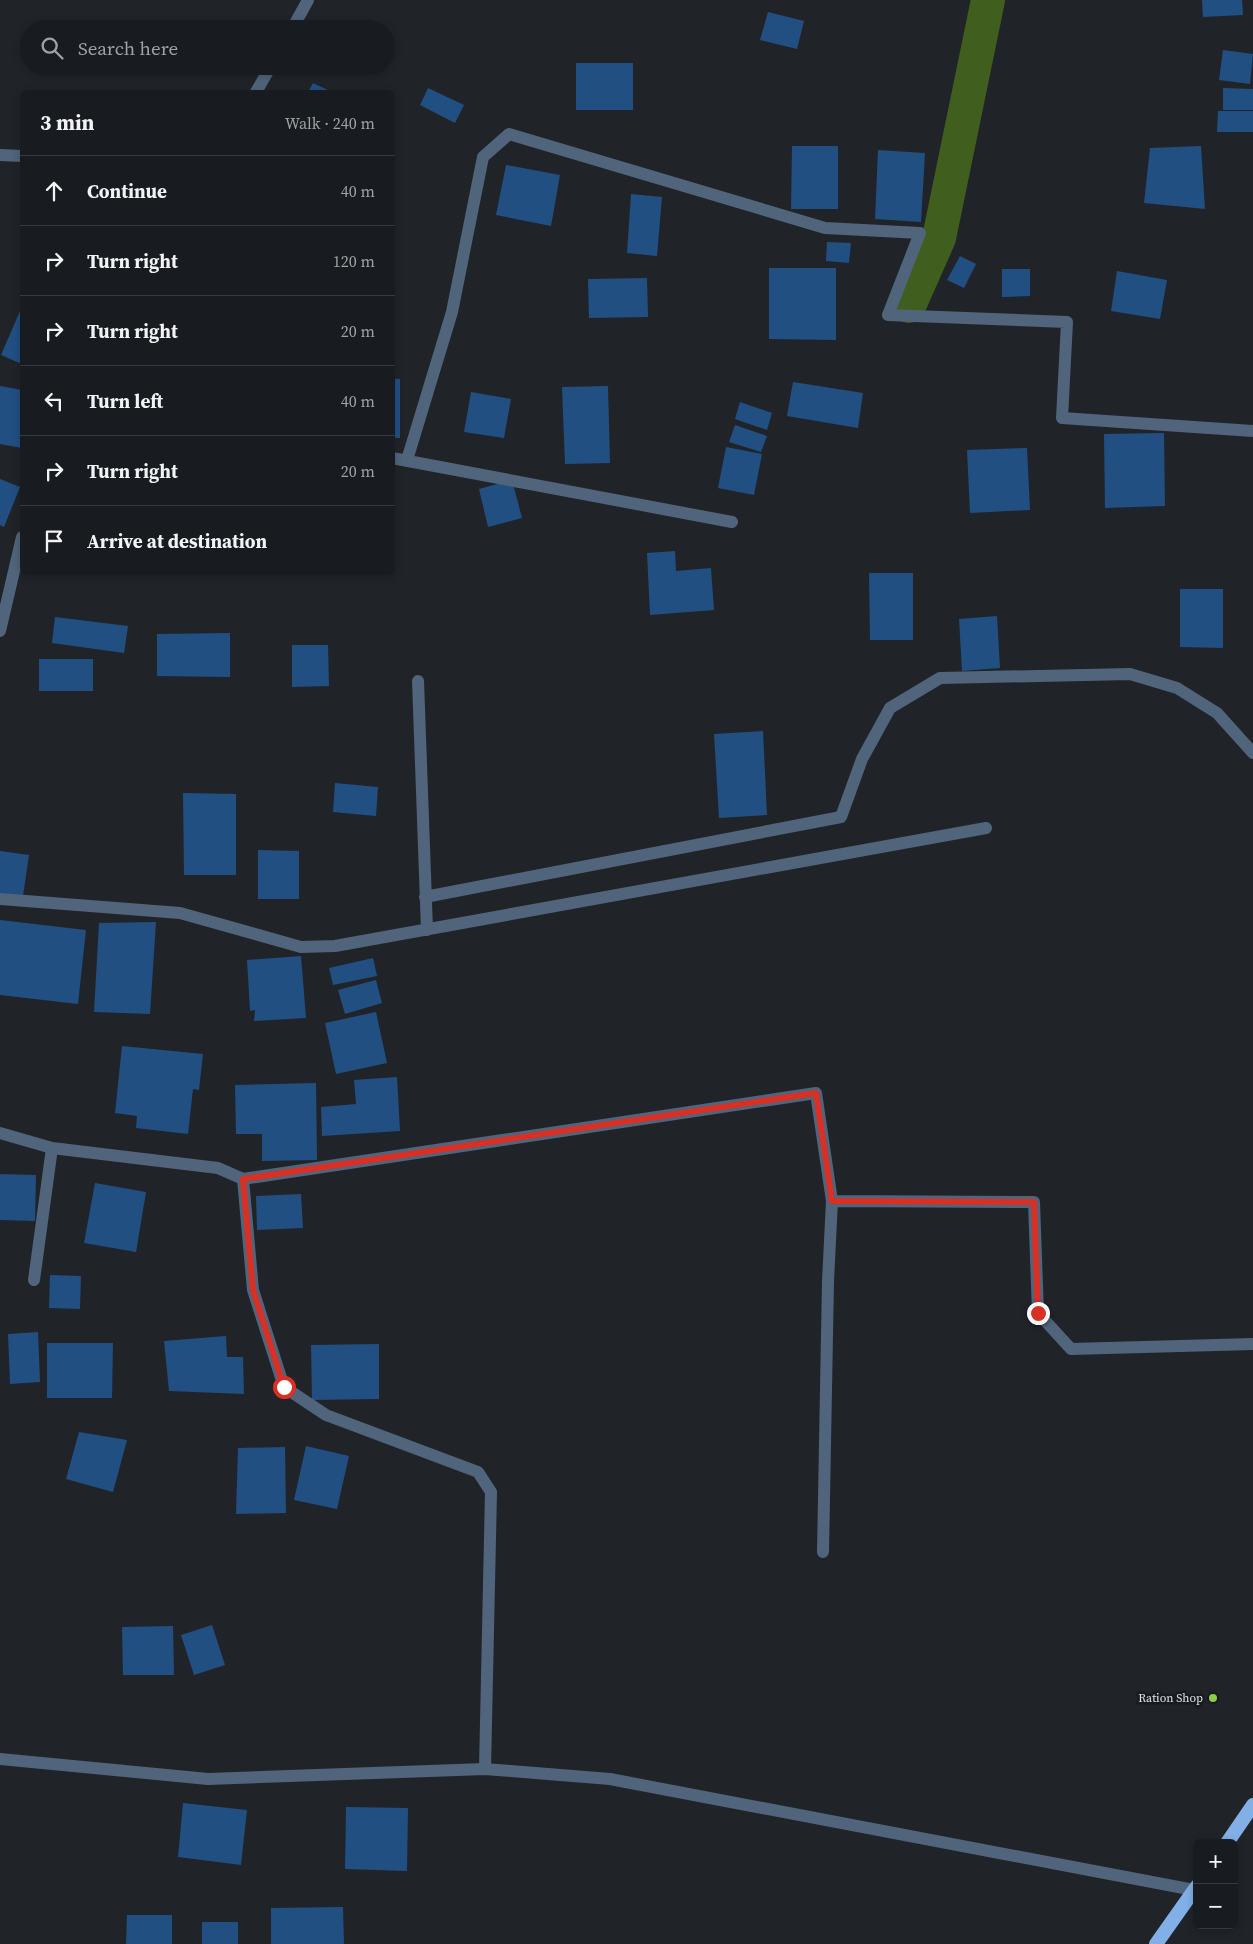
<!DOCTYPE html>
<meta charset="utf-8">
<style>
body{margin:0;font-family:"Source Serif 4",serif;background:#212428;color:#f1f3f6}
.controls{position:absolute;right:15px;bottom:15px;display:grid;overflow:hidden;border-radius:8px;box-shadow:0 2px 8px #0003}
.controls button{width:45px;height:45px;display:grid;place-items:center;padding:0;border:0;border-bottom:1px solid #36393d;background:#181b1f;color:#f1f3f6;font:25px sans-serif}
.stop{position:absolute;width:15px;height:15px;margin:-11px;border:4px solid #d93025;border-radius:50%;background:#fff}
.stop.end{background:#d93025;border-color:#fff;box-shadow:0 1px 5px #0008}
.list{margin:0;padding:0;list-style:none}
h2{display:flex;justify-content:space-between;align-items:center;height:65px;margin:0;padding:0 20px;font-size:21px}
h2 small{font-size:16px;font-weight:400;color:#9fa1a4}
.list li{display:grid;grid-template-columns:32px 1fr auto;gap:15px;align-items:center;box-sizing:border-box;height:70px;padding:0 20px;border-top:1px solid #36393d}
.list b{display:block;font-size:19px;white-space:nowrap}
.list em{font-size:16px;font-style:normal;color:#9fa1a4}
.icon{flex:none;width:28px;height:28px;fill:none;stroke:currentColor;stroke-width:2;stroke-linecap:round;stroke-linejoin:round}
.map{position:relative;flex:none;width:1253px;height:1944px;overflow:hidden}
.search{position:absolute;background:#181b1f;box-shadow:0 2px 8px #0003;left:20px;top:20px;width:375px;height:55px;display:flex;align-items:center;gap:12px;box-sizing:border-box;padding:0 18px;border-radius:28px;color:#9fa1a4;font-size:19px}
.panel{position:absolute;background:#181b1f;box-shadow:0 2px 8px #0003;left:20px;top:90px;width:375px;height:485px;border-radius:8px}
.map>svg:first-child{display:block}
</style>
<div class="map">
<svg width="1253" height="1944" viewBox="0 0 1253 1944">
<rect width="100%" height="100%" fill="#202429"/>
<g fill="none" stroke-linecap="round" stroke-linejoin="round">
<path stroke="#405e1d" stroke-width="34" d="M909,306L939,238L988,0"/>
</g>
<path fill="#214f82" d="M1202,0H1242L1243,15L1203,17Z
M768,12L804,21L797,49L760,40Z
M1223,50L1253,54L1250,84L1219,80Z
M576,63H633V110H576Z
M313,83L332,92H308Z
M428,88L464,105L455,123L420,105Z
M1223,88L1253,89V110H1223Z
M1218,111H1253V132H1217Z
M792,146H838V209H791Z
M1201,146L1205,209L1144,203L1150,148Z
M878,150L925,153L921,222L875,219Z
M506,165L560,175L551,226L496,215Z
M631,194L662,197L657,256L627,253Z
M827,242L851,243L849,263L826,261Z
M960,256L976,264L964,288L947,280Z
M769,268H836V340L769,339Z
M1002,269H1030V296L1002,297Z
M1117,271L1167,280L1160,319L1111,311Z
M647,278L648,317L589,318L588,279Z
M20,311L22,312V364L1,355Z
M392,379H400V438H392Z
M793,382L863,393L858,428L787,416Z
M0,386L22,390V448L0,444Z
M608,386L610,463L565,464L562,387Z
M471,392L511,399L504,438L464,432Z
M740,402L772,413L767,430L735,419Z
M735,425L767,436L761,452L729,442Z
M1164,433L1165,506L1105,508L1104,434Z
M726,447L762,454L754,495L718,488Z
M1027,448L1030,510L970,513L967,450Z
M0,479L20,487L4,527L0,525Z
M512,480L522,518L488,527L479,489Z
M675,551L676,571L711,568L714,610L650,615L647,553Z
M869,573H913V640H870Z
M1180,589H1223V648L1180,647Z
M997,616L1000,668L962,671L959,619Z
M55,617L128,626L124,653L52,643Z
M230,633V677L157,676V634Z
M292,645H328L329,686L292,687Z
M39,659H93V691H39Z
M763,731L767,815L719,818L714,734Z
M335,783L378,787L376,816L333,812Z
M183,793L236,794V875H184Z
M258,850L299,851V899H258Z
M0,851L29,855L23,896L0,893Z
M0,920L86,930L78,1004L0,995Z
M156,922L150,1014L94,1012L99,923Z
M301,956L306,1018L254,1021L255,1010L250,1011L247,960Z
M373,958L377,976L333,985L329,968Z
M376,980L382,1003L345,1014L338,990Z
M376,1012L387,1063L336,1074L325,1023Z
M122,1046L203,1054L199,1090L193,1089L188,1134L136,1128L137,1116L115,1113Z
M397,1077L400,1131L322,1136L321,1107L356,1104L354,1080Z
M316,1083L317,1160L262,1161V1134H236L235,1085Z
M0,1174L36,1175L35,1221L0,1220Z
M95,1183L146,1192L136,1252L84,1243Z
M301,1194L303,1228L257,1230L256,1196Z
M50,1275L81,1276L80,1309L49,1308Z
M38,1332L40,1382L10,1384L8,1334Z
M226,1336L227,1357H243L244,1394L169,1391L164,1341Z
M47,1343H113L112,1398H47Z
M379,1344V1399L312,1400L311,1345Z
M79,1432L127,1440L113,1492L66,1479Z
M306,1446L349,1456L337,1509L294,1500Z
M285,1447L286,1513L236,1514L238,1448Z
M212,1625L225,1665L194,1675L181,1635Z
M173,1626L174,1675H123L122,1627Z
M183,1803L247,1810L241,1865L178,1857Z
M346,1807L408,1808L407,1871L345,1869Z
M343,1907L344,1944H271V1908Z
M127,1915H172V1944H126Z
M202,1922H238V1944H202Z"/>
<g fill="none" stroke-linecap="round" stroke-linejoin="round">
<path stroke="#50647b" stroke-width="12" d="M292,29L308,0
M256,92L271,66
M0,155L22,156
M392,458L732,522
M407,460L452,312L483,157L509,134L825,228L920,233L888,315L1067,322L1062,418L1253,431
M0,631L22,537
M418,681L427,930
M425,897L841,817L862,759L890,708L940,678L1130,674L1177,688L1217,713L1253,753
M0,899L180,913L301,947L335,946L986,828
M0,1133L52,1148L218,1168L243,1179L816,1093L832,1201L828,1281L823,1552
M243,1179L253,1290L284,1387L326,1415L478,1472L491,1492L485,1769
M832,1201L1034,1202L1038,1313L1071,1349L1253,1344
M34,1280L52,1148
M0,1759L208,1779L485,1769L610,1779L1194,1890"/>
<path stroke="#82b0e6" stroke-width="14" d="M1227,1843L1253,1805
M1156,1944L1197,1886"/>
</g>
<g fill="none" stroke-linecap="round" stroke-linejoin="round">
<path stroke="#d93025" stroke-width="6" d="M284,1387L253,1290L243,1179L816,1093L832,1201L1034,1202L1038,1313"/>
</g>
<circle fill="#8ece43" stroke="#171b20" stroke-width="2" cx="1213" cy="1698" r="5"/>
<g text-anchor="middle" stroke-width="5" stroke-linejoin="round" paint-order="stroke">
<g font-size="12" fill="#e0e3e6" stroke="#171b20" text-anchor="end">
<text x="1203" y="1702">Ration Shop</text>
</g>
</g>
</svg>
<div class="controls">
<button>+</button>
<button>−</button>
</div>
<div class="stop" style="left:284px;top:1387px"></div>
<div class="stop end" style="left:1038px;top:1313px"></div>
<div class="search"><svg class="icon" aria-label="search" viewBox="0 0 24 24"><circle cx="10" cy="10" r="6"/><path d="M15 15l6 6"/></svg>Search here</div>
<section class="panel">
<h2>3 min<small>Walk · 240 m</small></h2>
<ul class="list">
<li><svg class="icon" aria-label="ahead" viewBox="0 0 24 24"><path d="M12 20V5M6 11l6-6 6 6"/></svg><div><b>Continue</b></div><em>40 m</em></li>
<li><svg class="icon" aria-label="right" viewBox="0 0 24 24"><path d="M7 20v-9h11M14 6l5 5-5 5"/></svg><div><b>Turn right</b></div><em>120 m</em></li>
<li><svg class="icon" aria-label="right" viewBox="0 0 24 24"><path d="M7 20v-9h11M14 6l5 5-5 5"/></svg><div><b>Turn right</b></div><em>20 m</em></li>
<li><svg class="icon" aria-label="left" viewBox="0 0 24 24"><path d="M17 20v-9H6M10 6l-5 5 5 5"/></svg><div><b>Turn left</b></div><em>40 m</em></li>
<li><svg class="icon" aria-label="right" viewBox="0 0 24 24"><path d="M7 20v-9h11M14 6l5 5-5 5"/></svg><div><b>Turn right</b></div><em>20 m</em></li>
<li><svg class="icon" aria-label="arrive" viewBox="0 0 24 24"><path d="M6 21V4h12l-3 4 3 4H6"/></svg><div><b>Arrive at destination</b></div></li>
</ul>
</section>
</div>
